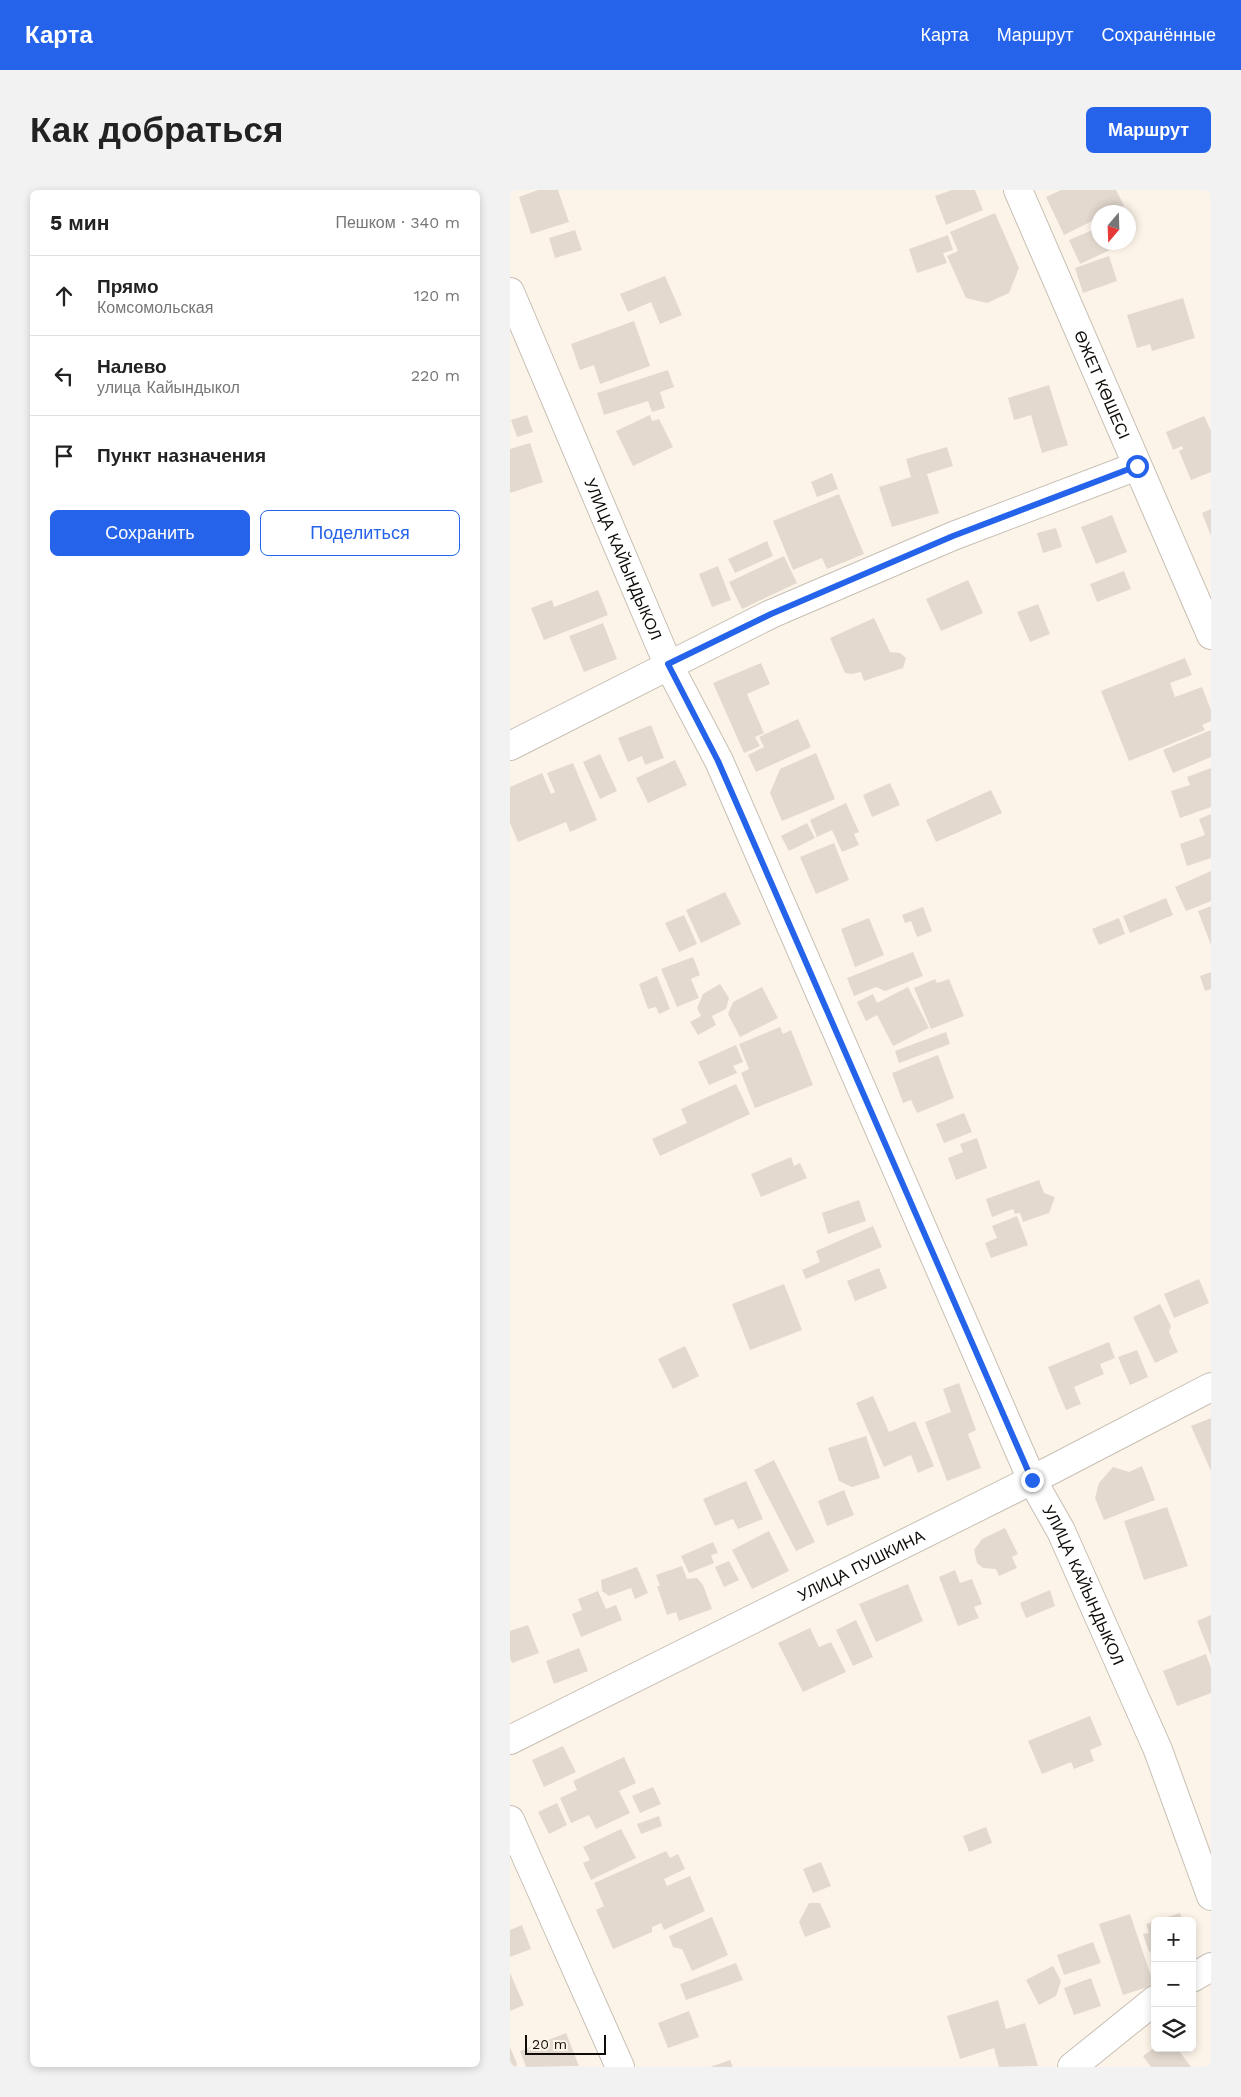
<!DOCTYPE html>
<html lang="ru">
<meta charset="utf-8">
<style>
body{margin:0;font-family:"Work Sans",sans-serif;background:#f2f2f2;color:#222}
.controls{position:absolute;right:15px;bottom:15px;display:grid;overflow:hidden;border-radius:8px;box-shadow:0 2px 8px #0003}
.controls button{width:45px;height:45px;display:grid;place-items:center;padding:0;border:0;border-bottom:1px solid #e0e0e0;background:#fff;color:#222;font:25px sans-serif}
.compass{position:absolute;left:581px;top:15px;width:45px;height:45px;border-radius:50%;background:#fff;box-shadow:0 2px 8px #0003;rotate:199deg}
.scale{position:absolute;left:15px;bottom:12px;width:81px;box-sizing:border-box;padding-left:5px;border:2px solid #100d09;border-top:0;font-size:14px;line-height:18px;white-space:nowrap;color:#100d09;-webkit-text-stroke:4px #fdf4e9;paint-order:stroke}
.stop{position:absolute;width:15px;height:15px;margin:-11px;border:4px solid #2563eb;border-radius:50%;background:#fff}
.stop.end{background:#2563eb;border-color:#fff;box-shadow:0 1px 5px #0008}
.list{margin:0;padding:0;list-style:none}
h2{display:flex;justify-content:space-between;align-items:center;height:65px;margin:0;padding:0 20px;font-size:21px}
h2 small{font-size:16px;font-weight:400;color:#767676}
.list li{display:grid;grid-template-columns:32px 1fr auto;gap:15px;align-items:center;box-sizing:border-box;height:80px;padding:0 20px;border-top:1px solid #e0e0e0}
.list b{display:block;font-size:19px;white-space:nowrap}
.list p{margin:0;font-size:16px;white-space:nowrap;color:#767676}
.list em{font-size:16px;font-style:normal;color:#767676}
.actions{display:flex;gap:10px;padding:15px 20px}
.actions a{flex:1;padding:11px 0;border:1px solid #2563eb;border-radius:8px;text-align:center;font-size:18px;color:#2563eb}
.actions .main{background:#2563eb;color:#fff}
.icon{flex:none;width:28px;height:28px;fill:none;stroke:currentColor;stroke-width:2;stroke-linecap:round;stroke-linejoin:round}
.map{position:relative;flex:none;width:701px;height:1877px;overflow:hidden;border-radius:8px}
header{display:flex;align-items:center;gap:30px;box-sizing:border-box;height:70px;padding:0 25px;background:#2563eb;color:#fff}
header strong{font-size:24px}
nav{display:flex;gap:28px;margin-inline-start:auto;font-size:18px}
.intro{display:flex;align-items:center;justify-content:space-between;box-sizing:border-box;height:120px;padding:0 30px}
h1{margin:0;font-size:35px}
.button{padding:12px 22px;border-radius:8px;background:#2563eb;color:#fff;font-size:18px;font-weight:700}
main{display:flex;gap:30px;padding:0 30px}
aside{flex:1;background:#fff;border-radius:8px;box-shadow:0 2px 8px #0003}
.map>svg:first-child{display:block}
</style>
<header>
<strong>Карта</strong>
<nav><a>Карта</a><a>Маршрут</a><a>Сохранённые</a></nav>
</header>
<div class="intro"><h1>Как добраться</h1><a class="button">Маршрут</a></div>
<main>
<aside>
<h2>5 мин<small>Пешком · 340 m</small></h2>
<ul class="list">
<li><svg class="icon" aria-label="ahead" viewBox="0 0 24 24"><path d="M12 20V5M6 11l6-6 6 6"/></svg><div><b>Прямо</b><p>Комсомольская</p></div><em>120 m</em></li>
<li><svg class="icon" aria-label="left" viewBox="0 0 24 24"><path d="M17 20v-9H6M10 6l-5 5 5 5"/></svg><div><b>Налево</b><p>улица Кайындыкол</p></div><em>220 m</em></li>
<li><svg class="icon" aria-label="arrive" viewBox="0 0 24 24"><path d="M6 21V4h12l-3 4 3 4H6"/></svg><div><b>Пункт назначения</b></div></li>
</ul>
<div class="actions"><a class="main">Сохранить</a><a>Поделиться</a></div>
</aside>
<div class="map">
<svg width="701" height="1877" viewBox="0 0 701 1877">
<rect width="100%" height="100%" fill="#fdf4e9"/>
<path fill="#e3d9cf" d="M28,0H48L59,32L21,44L9,7Z
M442,0H465L473,20L436,35L425,6Z
M551,0H606L614,16L600,22H588V28L554,45L536,7Z
M485,23L509,78L499,103L477,113L456,108L437,66L448,61L440,42Z
M585,39L588,43V52H612L613,54L570,74L559,50Z
M65,40L72,60L45,68L39,48Z
M438,45L443,60L433,63L437,73L407,83L399,59Z
M599,66L607,91L573,103L565,78Z
M155,86L172,125L150,134L141,112L118,122L110,104Z
M673,108L685,148L642,161L640,154L627,158L617,125Z
M124,131L140,176L90,194L84,175L70,180L61,154Z
M158,180L164,197L150,202L155,218L142,222L138,211L94,225L87,203Z
M539,195L558,255L532,263L521,225L504,230L498,208Z
M17,225L23,242L7,247L1,230Z
M140,225L142,231L149,229L163,257L123,276L106,241Z
M694,226L701,241V282L681,290L669,261L673,259L672,256L663,260L656,242Z
M20,253L33,292L0,303V259Z
M437,257L443,276L417,284L429,323L382,337L369,297L401,287L396,269Z
M322,283L328,299L307,307L301,292Z
M329,304L354,364L317,379L312,368L283,380L263,331Z
M701,319V346L692,323Z
M602,325L617,362L586,374L571,337Z
M546,338L552,357L533,363L527,343Z
M257,351L263,366L225,383L218,369Z
M274,366L287,393L232,419L219,392Z
M208,376L221,410L202,417L189,384Z
M614,381L621,399L587,412L580,394Z
M458,390L473,423L431,441L416,409Z
M88,400L98,425L34,450L21,418L42,410L44,417Z
M528,414L540,444L520,452L507,422Z
M364,428L380,462L390,463L396,468L393,478L354,491L351,482L342,484L335,483L320,448Z
M93,433L107,469L74,482L59,446Z
M675,468L682,485L660,493L665,507L692,497L701,520V531L692,535L695,540L619,571L591,501Z
M251,473L260,494L237,504L254,543L245,547L250,556L234,563L203,493Z
M288,529L301,557L246,582L238,565L254,557L249,547Z
M141,535L154,568L135,575L132,566L118,572L108,548Z
M701,540V567L663,583L653,560Z
M306,563L325,609L272,631L260,603L270,579Z
M90,564L107,601L90,609L73,572Z
M165,570L177,595L138,613L126,588Z
M63,573L87,630L60,642L56,632L8,652L0,633V597L32,583L41,604L45,602L37,583Z
M701,578V617L670,628L661,601L680,595L677,587Z
M380,593L390,615L362,627L353,605Z
M481,600L492,623L426,652L416,630Z
M336,613L349,642L344,644L349,655L332,662L322,640L307,647L300,630Z
M701,624V668L677,676L670,654L695,645L689,629Z
M297,633L305,648L279,661L271,646Z
M324,653L339,690L306,704L290,667Z
M701,681V711L676,721L665,697Z
M215,702L231,734L191,753L176,720Z
M656,708L663,725L620,743L613,726Z
M701,716V755L688,721Z
M413,717L422,741L407,747L401,731L395,733L392,725Z
M174,725L187,754L169,762L155,733Z
M359,728L374,765L345,777L331,739Z
M609,728L615,744L589,755L582,739Z
M403,762L413,786L375,801L366,797L344,806L337,788Z
M183,767L190,785L181,789L189,808L167,817L151,779Z
M701,782V799L695,801L690,786Z
M147,786L160,819L149,824L146,817L138,819L129,794Z
M425,789L427,793L439,789L454,826L421,839L404,798Z
M210,794L219,808L216,819L202,826L206,835L188,845L180,832L191,826L187,818L193,804Z
M252,797L268,828L230,847L218,824L223,812Z
M398,797L419,838L383,856L367,825L356,831L347,812L363,804L367,813Z
M270,837L273,844L281,840L303,895L245,918L231,883L239,879L229,854Z
M436,842L440,854L389,873L385,861Z
M226,855L233,872L223,876L227,883L199,895L188,872Z
M428,865L444,908L407,923L401,910L393,913L382,883Z
M226,894L240,924L150,966L142,949L177,933L171,919Z
M454,923L462,942L434,953L426,934Z
M467,948L477,978L446,990L438,968L453,962L450,954Z
M281,967L284,976L290,973L297,988L251,1007L241,984Z
M529,990L534,1003L545,1007L539,1023L513,1032L510,1023L505,1024L503,1019L482,1027L476,1009Z
M349,1010L356,1031L318,1044L312,1023Z
M507,1026L518,1055L481,1068L475,1053L487,1048L482,1036Z
M363,1036L372,1057L296,1089L292,1080L310,1072L306,1061Z
M369,1078L377,1098L345,1111L337,1091Z
M689,1089L699,1113L664,1128L654,1104Z
M274,1094L292,1140L240,1160L222,1114Z
M650,1114L661,1136L659,1142L668,1162L645,1173L623,1127Z
M599,1152L605,1168L590,1174L594,1184L564,1197L571,1214L556,1220L538,1177Z
M175,1156L189,1186L163,1199L148,1169Z
M627,1160L638,1187L620,1195L608,1167Z
M449,1193L466,1240L458,1244L471,1278L437,1291L415,1232L441,1222L433,1199Z
M363,1206L379,1242L405,1231L424,1276L408,1283L401,1265L374,1277L346,1213Z
M701,1228V1281L681,1236Z
M356,1246L370,1288L342,1297L329,1291L318,1258Z
M264,1270L305,1352L286,1361L244,1280Z
M632,1276L645,1310L594,1330L585,1308L589,1293L603,1277L619,1282Z
M236,1291L253,1329L228,1339L223,1329L205,1336L193,1309Z
M334,1300L344,1325L317,1336L308,1311Z
M657,1317L678,1376L634,1390L614,1331Z
M495,1338L508,1364L502,1367L507,1378L489,1386L486,1379L473,1378L467,1373L464,1360L472,1349Z
M259,1341L279,1381L242,1399L222,1360Z
M203,1352L208,1363L201,1365L204,1373L179,1383L171,1366Z
M219,1371L229,1390L214,1397L205,1377Z
M172,1376L177,1389L187,1388L193,1395L202,1419L169,1431L166,1422L157,1425L147,1396H150L146,1385Z
M127,1377L138,1403L125,1409L121,1398L99,1406L92,1401L91,1390Z
M445,1380L450,1393L462,1389L472,1414L464,1417L469,1428L448,1436L429,1387Z
M398,1394L413,1431L366,1452L349,1414Z
M540,1400L545,1416L516,1428L510,1413Z
M88,1401L96,1419L106,1415L112,1430L71,1447L62,1424L72,1420L68,1409Z
M701,1425V1466L687,1431Z
M346,1430L363,1467L343,1476L326,1440Z
M18,1435L29,1463L2,1473L0,1468V1441Z
M300,1438L309,1457L321,1452L336,1482L293,1502L268,1453Z
M69,1458L78,1481L44,1494L36,1471Z
M696,1464L701,1478V1503L667,1516L653,1481Z
M580,1526L592,1555L580,1560L584,1571L564,1579L561,1572L532,1584L518,1551Z
M53,1556L66,1582L34,1597L22,1570Z
M114,1567L126,1593L109,1601L120,1623L86,1639L79,1625L61,1633L50,1608L67,1600L63,1591Z
M143,1597L151,1614L130,1623L122,1606Z
M47,1613L57,1635L39,1644L28,1622Z
M149,1626L152,1636L131,1644L127,1634Z
M476,1637L482,1653L459,1662L453,1646Z
M111,1639L126,1668L81,1690L73,1673L80,1670L73,1657Z
M156,1661L160,1668L168,1664L175,1679L154,1689L157,1696L180,1686L195,1721L154,1740L151,1733L142,1737V1742L103,1759L86,1720L94,1716L84,1693Z
M311,1672L321,1696L303,1703L293,1679Z
M299,1713H310L321,1737L295,1747L289,1732Z
M670,1723L673,1731H648V1730Z
M620,1724L644,1795L613,1805L589,1734Z
M202,1727L218,1765L182,1781L172,1759L163,1757L159,1746Z
M645,1731V1760L639,1762L633,1744L639,1743L636,1734Z
M12,1735L21,1759L0,1767V1740Z
M583,1752L591,1773L554,1785L547,1765Z
M226,1773L233,1790L176,1810L170,1794Z
M543,1776L551,1791L546,1806L529,1815L516,1790Z
M0,1783L14,1815L0,1821Z
M581,1788L591,1816L564,1825L554,1798Z
M488,1810L496,1839L515,1833L528,1876L489,1877L484,1858L450,1869L437,1826Z
M179,1821L189,1847L158,1858L148,1833Z
M56,1843L69,1876L16,1877L10,1861Z
M0,1857L7,1874L6,1877H0Z
M644,1858H667L681,1877H641L633,1866Z
M220,1870L223,1877H200Z"/>
<g fill="none" stroke-linecap="round" stroke-linejoin="round">
<g stroke="#c7bfb4" stroke-width="30">
<g id="street">
<path id="s1" d="M508,0L701,445"/>
<path id="s2" d="M0,102L158,474L209,571L522,1290L551,1341L648,1560L701,1706"/>
<path d="M0,556L261,424L443,346L627,276"/>
<path id="s3" d="M0,1550L522,1290L701,1197"/>
<path d="M0,1630L110,1877"/>
<path d="M682,1788L701,1777"/>
<path d="M562,1877L645,1810"/>
</g>
</g>
<use href="#street" stroke="#fff" stroke-width="28"/>
</g>
<g fill="none" stroke-linecap="round" stroke-linejoin="round">
<path stroke="#2563eb" stroke-width="6" d="M522,1290L208,571L158,474L261,424L443,346L627,276"/>
</g>
<g text-anchor="middle" stroke-width="4" stroke-linejoin="round" paint-order="stroke">
<g font-size="16" fill="#100d09" stroke="#fdf4e9">
<text dy="6" stroke="none"><textPath href="#s1" startOffset="212">ӨЖЕТ КӨШЕСІ</textPath></text>
<text dy="6" stroke="none"><textPath href="#s2" startOffset="290">УЛИЦА КАЙЫНДЫКОЛ</textPath></text>
<text dy="6" stroke="none"><textPath href="#s3" startOffset="392">УЛИЦА ПУШКИНА</textPath></text>
<text dy="6" stroke="none"><textPath href="#s2" startOffset="1415">УЛИЦА КАЙЫНДЫКОЛ</textPath></text>
</g>
</g>
</svg>
<div class="controls">
<button>+</button>
<button>−</button>
<button><svg class="icon" aria-label="layers" viewBox="0 0 24 24"><path d="M12 4l9 5-9 5-9-5zM3 14l9 5 9-5"/></svg></button>
</div>
<svg class="compass" viewBox="-18 -18 36 36"><path d="M0-13l5 13h-10z" fill="#e53935"/><path d="M0 13l5-13h-10z" fill="#767676"/></svg>
<div class="scale">20 m</div>
<div class="stop" style="left:627px;top:276px"></div>
<div class="stop end" style="left:522px;top:1290px"></div>
</div>
</main>
